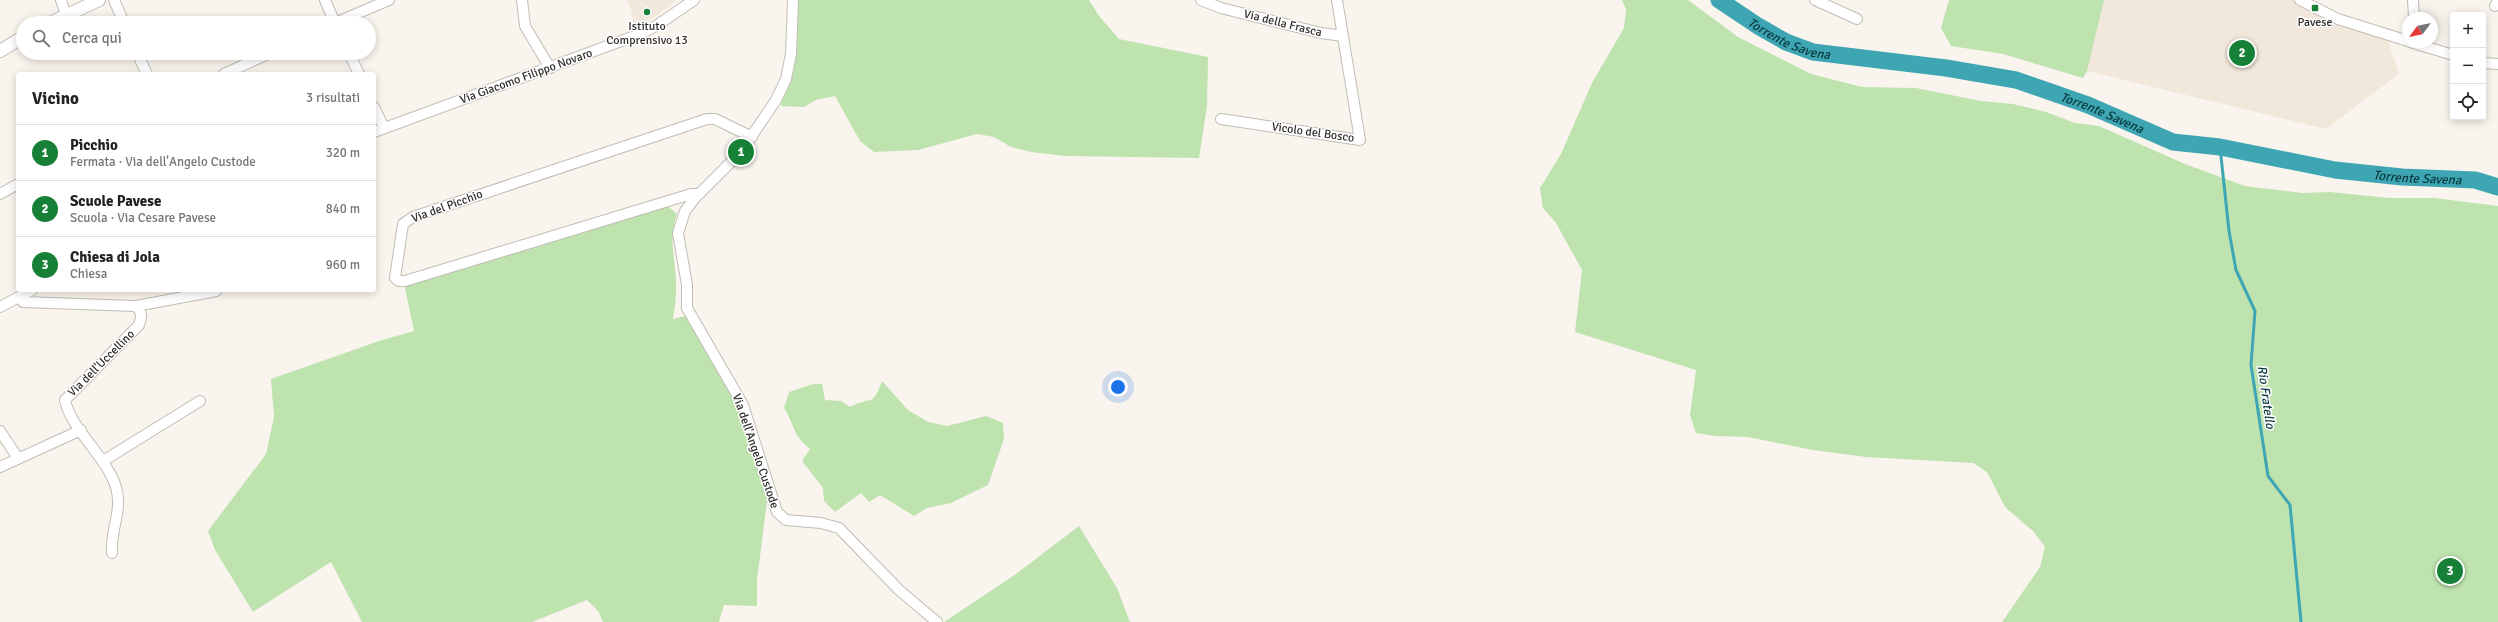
<!DOCTYPE html>
<html lang="it">
<meta charset="utf-8">
<style>
body{margin:0;font-family:Signika,sans-serif;background:#f2f2f2;color:#202124}
.controls{position:absolute;right:12px;top:12px;display:grid;overflow:hidden;border-radius:4px;box-shadow:0 2px 10px #0003}
.controls button{width:36px;height:36px;display:grid;place-items:center;padding:0;border:0;border-bottom:1px solid #e0e0e0;background:#fff;color:#202124;font:20px sans-serif}
.compass{position:absolute;left:2402px;top:12px;width:36px;height:36px;border-radius:50%;background:#fff;box-shadow:0 2px 10px #0003;rotate:238deg}
.you{position:absolute;left:1118px;top:387px;width:14px;height:14px;margin:-10px;border:3px solid #fff;border-radius:50%;background:#1a73e8;box-shadow:0 0 0 6px #1a73e833}
.badge{display:grid;place-items:center;width:26px;height:26px;border-radius:50%;background:#168036;color:#fff;font-size:13px;font-weight:700}
.pin{position:absolute;translate:-50% -50%;border:2px solid #fff;box-shadow:0 1px 4px #0006}
.list{margin:0;padding:0;list-style:none}
h2{display:flex;justify-content:space-between;align-items:center;height:52px;margin:0;padding:0 16px;font-size:17px}
h2 small{font-size:13px;font-weight:400;color:#757577}
.list li{display:grid;grid-template-columns:26px 1fr auto;gap:12px;align-items:center;box-sizing:border-box;height:56px;padding:0 16px;border-top:1px solid #e0e0e0}
.list b{display:block;font-size:15px;white-space:nowrap}
.list p{margin:0;font-size:13px;white-space:nowrap;color:#757577}
.list em{font-size:13px;font-style:normal;color:#757577}
.icon{flex:none;width:22px;height:22px;fill:none;stroke:currentColor;stroke-width:2;stroke-linecap:round;stroke-linejoin:round}
.map{position:relative;flex:none;width:2498px;height:622px;overflow:hidden}
.search{position:absolute;background:#fff;box-shadow:0 2px 10px #0003;left:16px;top:16px;width:360px;height:44px;display:flex;align-items:center;gap:10px;box-sizing:border-box;padding:0 14px;border-radius:22px;color:#757577;font-size:15px}
.panel{position:absolute;background:#fff;box-shadow:0 2px 10px #0003;left:16px;top:72px;width:360px;height:220px;border-radius:4px}
.map>svg:first-child{display:block}
</style>
<div class="map">
<svg width="2498" height="622" viewBox="0 0 2498 622">
<rect width="100%" height="100%" fill="#faf4ee"/>
<path fill="#f1e7da" d="M627,0H676L658,15L634,27L631,9Z
M2104,0H2300L2386,35L2399,74L2326,129L2087,71Z"/>
<path fill="#bee3af" d="M797,0H1089L1099,16L1119,39L1208,57L1207,106L1199,158L1065,156L1031,152L1011,147L994,137L977,134L918,150L874,152L860,141L835,96L816,100L804,107L781,106Z
M1622,0H1688L1738,37L1811,74L1862,87L1916,88L1981,101L2013,104L2046,112L2075,123L2099,126L2185,164L2245,186L2303,193L2330,192L2389,198H2434L2498,206V622H2002L2040,567L2045,547L2034,532L2005,507L1987,472L1973,463L1866,457L1813,450L1748,437L1715,436L1696,433L1690,415L1696,370L1575,332L1582,270L1556,223L1543,208L1540,188L1561,154L1592,83L1624,28L1626,9Z
M1949,0H2104L2087,71L2083,78L2003,54L1951,46L1941,28Z
M665,204L677,214C670,234 673,248 675,269C677,286 676,302 673,319L685,316L738,401L757,460L767,501L757,580V606L724,605L719,622H603L598,611L587,600L532,622H362L331,562L253,612L215,550L208,531L266,454L274,417L271,379L379,341L414,331L404,284Z
M882,381L908,410L928,422L947,426L986,416L1003,423L1004,439L988,485L951,503L927,508L914,516L880,495L869,502L861,493L835,512L824,501L823,488L802,461L810,449C791,433 796,427 784,408L789,392L813,384H822L825,400L841,401L850,407C873,395 872,408 882,381Z
M1079,526L1117,588L1130,622H944L1016,574Z"/>
<g fill="none" stroke-linecap="round" stroke-linejoin="round">
<path stroke="#3ea6b2" stroke-width="3" d="M2220,147L2229,231L2236,270L2255,311L2251,365L2268,476L2290,505L2301,622"/>
<path stroke="#3ea6b2" stroke-width="17" id="s1" d="M1719,0L1758,26L1786,42L1813,52L1946,68L2016,80L2088,105L2173,142L2220,147L2335,170L2402,177L2475,180L2498,187"/>
<g stroke="#c1bcb5" stroke-width="12">
<path id="minor" d="M61,0L66,15
M114,0L124,23
M325,0L335,23
M522,0L525,26L550,68
M793,0L791,54L786,79L776,100L741,152L695,198L685,211L678,233L687,285V308L743,405L777,512L786,520L821,523L839,528L899,590L937,622
M1201,0L1221,8L1321,33L1343,36
M1815,0L1857,19
M2300,0L2338,19L2408,41
M2413,0L2414,18
M2495,6L2498,1
M335,23L389,0
M2410,42L2453,55
M137,53L147,74
M349,53L359,74
M2483,63L2498,64
M224,74L270,53
M374,107L384,128
M1221,119L1360,140L1337,0
M374,132L640,34L656,26L694,0
M0,194L18,184
M698,194H691L405,281H399L395,278L403,224L413,217L707,119H715L752,137
M20,296L23,302L136,306C142,312 142,317 139,325L65,400C70,428 106,456 116,487C123,511 110,530 112,553
M136,306L216,291
M0,307L32,290
M0,431L18,458
M103,461L200,401
M0,467L81,430"/>
</g>
<g stroke="#c1bcb5" stroke-width="14">
<path id="major" d="M50,23L99,0
M0,51L23,37"/>
</g>
<use href="#minor" stroke="#fff" stroke-width="10"/>
<use href="#major" stroke="#fff" stroke-width="12"/>
</g>
<g fill="#168036" stroke="#fff" stroke-width="1.5">
<rect x="2311" y="4" width="8" height="8" rx="2"/>
<circle cx="647" cy="12" r="4"/>
</g>
<g text-anchor="middle" stroke-width="3" stroke-linejoin="round" paint-order="stroke">
<g font-size="12" fill="#312f2c" stroke="#fff">
<text x="2315" y="26">Pavese</text>
<text x="647" y="30">Istituto<tspan x="647" dy="14">Comprensivo 13</tspan></text>
</g>
<g font-size="12" fill="#312f2c" stroke="#fff">
<text transform="translate(1283 23) rotate(14)" y="4">Via della Frasca</text>
<text transform="translate(526 76) rotate(-20)" y="4">Via Giacomo Filippo Novaro</text>
<text transform="translate(1313 132) rotate(8)" y="4">Vicolo del Bosco</text>
<text transform="translate(447 206) rotate(-20)" y="4">Via del Picchio</text>
<text transform="translate(101 363) rotate(-45)" y="4">Via dell'Uccellino</text>
<text transform="translate(756 451) rotate(71)" y="4">Via dell'Angelo Custode</text>
</g>
<g font-size="13" font-style="italic" fill="#093a40" stroke="#fff">
<text dy="5" stroke="none"><textPath href="#s1" startOffset="81">Torrente Savena</textPath></text>
<text dy="5" stroke="none"><textPath href="#s1" startOffset="405">Torrente Savena</textPath></text>
<text dy="5" stroke="none"><textPath href="#s1" startOffset="729">Torrente Savena</textPath></text>
<text transform="translate(2267 397) rotate(82)" y="5">Rio Fratello</text>
</g>
</g>
</svg>
<div class="controls">
<button>+</button>
<button>−</button>
<button><svg class="icon" aria-label="locate" viewBox="0 0 24 24"><circle cx="12" cy="12" r="6"/><path d="M12 2v4M12 18v4M2 12h4M18 12h4"/></svg></button>
</div>
<svg class="compass" viewBox="-18 -18 36 36"><path d="M0-13l5 13h-10z" fill="#e53935"/><path d="M0 13l5-13h-10z" fill="#757577"/></svg>
<div class="you"></div>
<div class="pin badge" style="left:741px;top:152px">1</div>
<div class="pin badge" style="left:2242px;top:53px">2</div>
<div class="pin badge" style="left:2450px;top:571px">3</div>
<div class="search"><svg class="icon" aria-label="search" viewBox="0 0 24 24"><circle cx="10" cy="10" r="6"/><path d="M15 15l6 6"/></svg>Cerca qui</div>
<section class="panel">
<h2>Vicino<small>3 risultati</small></h2>
<ul class="list">
<li><span class="badge">1</span><div><b>Picchio</b><p>Fermata · Via dell'Angelo Custode</p></div><em>320 m</em></li>
<li><span class="badge">2</span><div><b>Scuole Pavese</b><p>Scuola · Via Cesare Pavese</p></div><em>840 m</em></li>
<li><span class="badge">3</span><div><b>Chiesa di Jola</b><p>Chiesa</p></div><em>960 m</em></li>
</ul>
</section>
</div>
